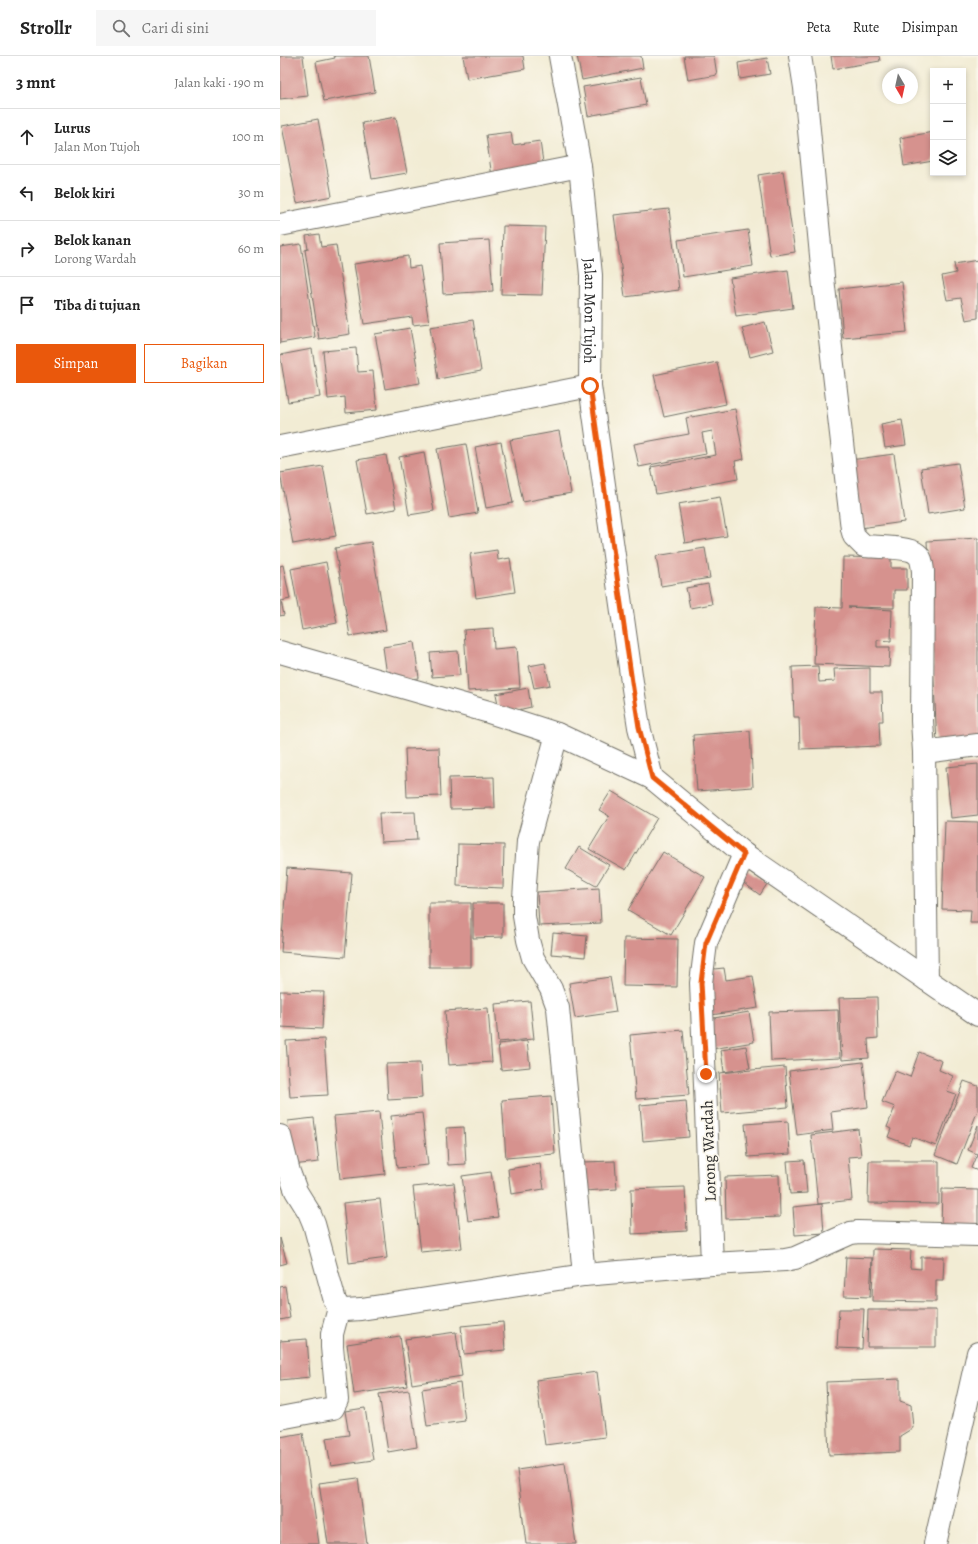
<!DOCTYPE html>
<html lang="id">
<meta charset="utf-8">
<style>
body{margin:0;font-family:Alegreya,serif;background:#f6f6f6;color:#222}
.controls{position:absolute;right:12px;top:12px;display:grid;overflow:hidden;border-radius:0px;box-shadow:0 2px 6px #0003}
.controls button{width:36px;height:36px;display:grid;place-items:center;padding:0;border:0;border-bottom:1px solid #e0e0e0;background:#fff;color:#222;font:20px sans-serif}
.compass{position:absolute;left:602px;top:12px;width:36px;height:36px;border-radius:50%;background:#fff;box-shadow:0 2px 6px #0003;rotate:171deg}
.stop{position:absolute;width:12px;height:12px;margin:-9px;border:3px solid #ea580c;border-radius:50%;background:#fff}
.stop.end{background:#ea580c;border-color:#fff;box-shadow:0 1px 4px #0008}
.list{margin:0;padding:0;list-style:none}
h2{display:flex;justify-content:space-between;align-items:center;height:52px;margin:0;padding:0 16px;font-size:17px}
h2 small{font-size:13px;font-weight:400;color:#767676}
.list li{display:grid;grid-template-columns:26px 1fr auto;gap:12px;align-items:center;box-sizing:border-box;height:56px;padding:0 16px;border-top:1px solid #e0e0e0}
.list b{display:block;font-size:15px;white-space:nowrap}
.list p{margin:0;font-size:13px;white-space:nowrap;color:#767676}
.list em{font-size:13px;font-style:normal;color:#767676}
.actions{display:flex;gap:8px;padding:12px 16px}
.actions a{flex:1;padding:9px 0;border:1px solid #ea580c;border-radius:0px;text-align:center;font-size:14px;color:#ea580c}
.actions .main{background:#ea580c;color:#fff}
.icon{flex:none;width:22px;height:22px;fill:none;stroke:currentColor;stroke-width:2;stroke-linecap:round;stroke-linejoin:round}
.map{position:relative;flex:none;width:698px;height:1488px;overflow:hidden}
header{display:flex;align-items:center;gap:24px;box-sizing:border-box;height:56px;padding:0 20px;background:#fff;border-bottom:1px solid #e0e0e0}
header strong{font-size:19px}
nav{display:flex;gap:22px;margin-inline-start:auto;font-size:14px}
.search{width:280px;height:36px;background:#f6f6f6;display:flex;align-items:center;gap:10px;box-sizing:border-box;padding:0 14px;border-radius:0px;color:#767676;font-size:15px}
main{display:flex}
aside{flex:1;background:#fff}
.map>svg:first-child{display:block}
</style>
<header>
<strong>Strollr</strong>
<div class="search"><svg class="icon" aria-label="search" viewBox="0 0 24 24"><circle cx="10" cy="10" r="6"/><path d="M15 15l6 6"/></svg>Cari di sini</div>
<nav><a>Peta</a><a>Rute</a><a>Disimpan</a></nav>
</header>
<main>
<aside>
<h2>3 mnt<small>Jalan kaki · 190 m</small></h2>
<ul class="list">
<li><svg class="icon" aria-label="ahead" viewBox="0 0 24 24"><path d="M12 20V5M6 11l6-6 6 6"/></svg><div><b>Lurus</b><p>Jalan Mon Tujoh</p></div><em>100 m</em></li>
<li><svg class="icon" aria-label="left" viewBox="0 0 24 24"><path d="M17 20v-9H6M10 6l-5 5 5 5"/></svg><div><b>Belok kiri</b></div><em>30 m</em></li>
<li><svg class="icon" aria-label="right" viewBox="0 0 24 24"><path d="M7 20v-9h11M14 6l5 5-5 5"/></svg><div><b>Belok kanan</b><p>Lorong Wardah</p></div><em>60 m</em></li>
<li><svg class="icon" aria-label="arrive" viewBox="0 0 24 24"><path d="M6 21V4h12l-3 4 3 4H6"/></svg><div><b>Tiba di tujuan</b></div></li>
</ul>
<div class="actions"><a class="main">Simpan</a><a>Bagikan</a></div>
</aside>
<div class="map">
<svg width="698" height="1488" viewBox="0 0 698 1488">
<rect width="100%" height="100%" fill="#fbf7ec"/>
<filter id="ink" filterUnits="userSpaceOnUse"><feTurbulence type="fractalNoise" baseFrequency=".025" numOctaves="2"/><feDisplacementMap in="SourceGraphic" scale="8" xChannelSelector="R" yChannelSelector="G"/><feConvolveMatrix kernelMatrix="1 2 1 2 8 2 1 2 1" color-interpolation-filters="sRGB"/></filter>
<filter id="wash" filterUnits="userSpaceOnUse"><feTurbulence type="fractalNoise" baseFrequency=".012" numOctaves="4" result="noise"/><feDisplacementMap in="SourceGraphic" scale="16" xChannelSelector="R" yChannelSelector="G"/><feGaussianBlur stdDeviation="0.9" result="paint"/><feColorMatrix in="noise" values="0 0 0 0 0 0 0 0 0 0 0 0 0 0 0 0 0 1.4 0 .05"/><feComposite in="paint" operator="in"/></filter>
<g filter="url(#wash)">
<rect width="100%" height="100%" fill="#f2ecd4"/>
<g id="blocks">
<path fill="#d6928e" d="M0,0H23L28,40L0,43Z
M54,0H89L95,36L44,45L36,6L55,2Z
M183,0H243L245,13L187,23Z
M297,0H361L363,12L302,24Z
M404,0H434L437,19L408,24Z
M551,0H599L600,5L553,13Z
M487,2L490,18L460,23L458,7Z
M361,21L366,49L308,60L303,31Z
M116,61L127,117L92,123L82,67Z
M38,63L52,140L17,147L2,70Z
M231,76L233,89L260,85L264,114L212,121L206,79Z
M653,76V105L624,110L620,82Z
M503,115L515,196L490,200L478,119Z
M389,153L399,234L345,241L334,159Z
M223,170L265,171L262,239L221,238Z
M468,174L473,210L403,221L398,184Z
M39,178L41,191L56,189L70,278L39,283L25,194L28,193L26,180Z
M209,184L213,235L163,238L160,187Z
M21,188L35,281L0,287V191Z
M128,200L129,212L140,210L149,267L133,269L132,261L84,268L74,208Z
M698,204V262L686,264L681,242L667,244L662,220L676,217L674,208Z
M508,214L513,252L456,260L450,222Z
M622,226L627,276L563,282L559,233Z
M193,264L201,315L158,323L150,271Z
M485,266L493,295L470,301L462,272Z
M130,272L140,327L105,333L95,278Z
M76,292L78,316L93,315L97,354L66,357L65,341L48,343L43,295Z
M32,293L40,341L8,346L0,299Z
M437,306L446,348L384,361L374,319Z
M455,353L464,403L455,405L458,423L376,438L371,411L436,399L432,375L422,377L426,398L359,411L354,388L409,378L406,362Z
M622,364L626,389L605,392L601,368Z
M279,375L291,437L243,446L230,384Z
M221,386L233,447L206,452L195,391Z
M186,388L198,457L169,462L157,393Z
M144,396L154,455L129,459L119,401Z
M614,398L624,466L580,472L570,404Z
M106,399L116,453L87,458L77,404Z
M678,407L685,452L648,458L641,412Z
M43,410L56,480L13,488L0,417Z
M440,441L447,480L405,487L398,448Z
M698,482V686L657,688L647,485Z
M91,486L106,574L70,580L55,492Z
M425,492L430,522L381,530L376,500Z
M217,494L218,504L230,502L235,536L196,542L190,498Z
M563,501L611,502V512H627V534H614V552L568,551L612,554L611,585L597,584V591H610L609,611L534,608L536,551L562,552Z
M46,506L57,567L22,574L11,513Z
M3,509L10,543L1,545L4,559L0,560V510Z
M428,528L432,548L410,552L406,532Z
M213,572L214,593L237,591L240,632L188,635L184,574Z
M134,586L139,622L108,626L103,591Z
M178,595L180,619L152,621L150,597Z
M265,607L270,629L254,632L249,610Z
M538,610L539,626L555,625L554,613L590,612V636H602L603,665H599L600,690L520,693L519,661H514L512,611Z
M248,632L251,651L220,658L216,638Z
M470,675L473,731L417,735L413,679Z
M159,692L161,740L127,741L125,693Z
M698,708V759L671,762L666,711Z
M214,721L215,752L170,753L169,722Z
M331,735L377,762L346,814L309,793L329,760L319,754Z
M135,756L137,784L101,786L99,757Z
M665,765L698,766V867H690L691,854L662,853Z
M178,788L224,789L223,832L177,830Z
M299,791L329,809L316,830L286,813Z
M383,796L425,821L391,879L348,854Z
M7,812L72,817L65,901L1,896Z
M464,812L487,828L480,839L457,822Z
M319,832L321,867L259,870L257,836Z
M149,847H191V911H149Z
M193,847H223V881L193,882Z
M273,877L307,880L305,901L271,898Z
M344,882L398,883L397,931L343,930Z
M444,912L446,924L473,920L478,952L431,959L424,914Z
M330,921L336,956L295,962L289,927Z
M0,935L44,936L42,973L0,971Z
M597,941L598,982L588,983L589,1002L562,1004L559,942Z
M250,945L254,983L218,986L215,948Z
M208,952L212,1006L169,1009L165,955Z
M558,954L560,1002L491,1005L489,956Z
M469,956L474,986L432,993L428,963Z
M403,974L409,1039L356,1043L350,979Z
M44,983L48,1039L10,1041L6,985Z
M247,985L250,1011L221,1014L218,988Z
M466,990L470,1012L444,1016L441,994Z
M639,996L662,1005L659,1014L673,1020L667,1035L676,1038L656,1090L632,1081L629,1089L608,1081L611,1073L607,1071L615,1051L602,1046L615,1015L630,1021Z
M583,1006L588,1051L551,1056L553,1074L517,1079L509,1015Z
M140,1007L142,1042L108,1044L106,1008Z
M505,1011L508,1051L442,1057L439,1017Z
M684,1025L698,1030V1054L677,1108L655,1099Z
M271,1040L275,1098L226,1102L222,1044Z
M406,1045L409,1081L363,1085L360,1049Z
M99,1056L105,1118L60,1123L54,1060Z
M142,1057L148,1109L117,1112L111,1060Z
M34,1062L39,1106L12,1109L8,1065Z
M508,1065L510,1098L468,1101L465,1068Z
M698,1069V1115L691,1112L697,1098L688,1094Z
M184,1071L186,1108L168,1109L166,1072Z
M578,1073L581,1100L568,1101L572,1144L538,1148L531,1079Z
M524,1104L527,1137L510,1138L507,1105Z
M335,1105L337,1133L304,1135L302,1106Z
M589,1105H659V1148L588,1147Z
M260,1108L264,1133L231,1138L228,1113Z
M211,1116L218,1161L188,1165L182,1120Z
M499,1119L500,1161L446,1163L445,1121Z
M174,1127L182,1192L141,1196L133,1131Z
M405,1131L407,1175L352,1178L351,1133Z
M662,1133L698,1134V1173L661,1172Z
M100,1143L107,1202L69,1207L63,1147Z
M542,1148L544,1177L515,1179L513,1151Z
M0,1182L7,1207L0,1209Z
M593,1193L631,1194L630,1212L641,1213V1201H664L663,1224H656V1246L592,1245Z
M566,1201L592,1202L590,1241L564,1240Z
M5,1230L10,1262L0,1264V1231Z
M559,1253H584L582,1293L557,1292Z
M588,1254H656V1291H587Z
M223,1266L225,1294L184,1298L181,1270Z
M176,1276L182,1320L132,1328L125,1283Z
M120,1280L127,1330L74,1338L67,1288Z
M27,1283L30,1321L0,1324V1285Z
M317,1316L325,1381L265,1389L256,1324Z
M620,1323V1345L631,1349L633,1372L620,1380V1396L549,1399L546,1326Z
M180,1327L185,1365L147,1370L142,1333Z
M129,1334L137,1391L108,1396L99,1338Z
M85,1352L93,1404L51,1410L46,1382L69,1379L65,1355Z
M23,1377L39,1488H0V1381Z
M285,1407L296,1488H246L237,1414Z
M78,1422L87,1488H48L39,1427Z"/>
</g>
</g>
<g filter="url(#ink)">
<use href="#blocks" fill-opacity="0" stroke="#716f66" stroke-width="1"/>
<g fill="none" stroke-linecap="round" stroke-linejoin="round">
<g stroke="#716f66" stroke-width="24">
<g id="minor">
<path id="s1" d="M280,0L300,110L311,219L310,330L352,626L359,671L372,722"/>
<path d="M520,0L525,32L544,231L572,473L574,480L584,490C595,491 630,491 637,498C642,502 642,509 643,515L642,665L644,696L647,924"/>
<path d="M0,169L300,110"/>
<path d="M0,391L310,330"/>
<path d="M0,596L209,656L277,678L372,722L464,798L698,959"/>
<path d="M277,678L248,785L244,842V860L248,884L253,902L271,933L278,952L304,1219"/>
<path d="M644,696L698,689"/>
<path d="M0,1080L9,1116L16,1135L29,1156L34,1168L55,1245L59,1252L65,1254L81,1253L304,1219L432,1208L505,1204L515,1202L571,1177L578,1176L698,1179"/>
<path d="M432,1208L421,927L426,887L464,798"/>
<path d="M0,1362L53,1352L57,1344L52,1291V1278L59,1252"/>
<path d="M655,1488L698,1297"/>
</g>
</g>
<use href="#minor" stroke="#fff" stroke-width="22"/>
</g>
</g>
<g fill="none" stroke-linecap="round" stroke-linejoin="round" filter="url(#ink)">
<path stroke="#ea580c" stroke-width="5" d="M310,330L352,626L359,671L372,722L464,798L426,887L421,927L426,1018"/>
</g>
<g text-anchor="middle" stroke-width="3.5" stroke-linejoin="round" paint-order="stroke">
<g font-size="16" fill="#2b2b2b" stroke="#fbf7ec">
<text dy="6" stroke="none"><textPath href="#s1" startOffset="257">Jalan Mon Tujoh</textPath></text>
<text transform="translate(428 1095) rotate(-92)" y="6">Lorong Wardah</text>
</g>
</g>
</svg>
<div class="controls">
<button>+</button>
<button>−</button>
<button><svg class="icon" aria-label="layers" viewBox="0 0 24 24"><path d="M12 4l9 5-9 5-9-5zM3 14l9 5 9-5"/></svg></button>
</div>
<svg class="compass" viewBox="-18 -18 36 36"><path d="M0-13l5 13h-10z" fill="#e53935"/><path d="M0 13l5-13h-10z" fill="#767676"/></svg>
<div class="stop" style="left:310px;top:330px"></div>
<div class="stop end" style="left:426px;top:1018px"></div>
</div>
</main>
